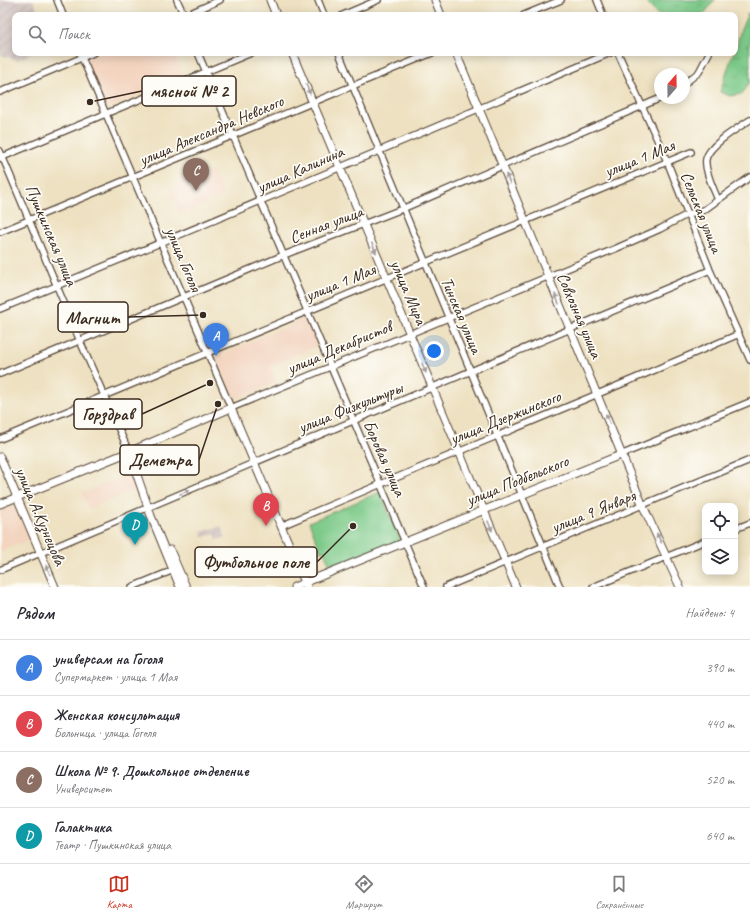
<!DOCTYPE html>
<html lang="ru">
<meta charset="utf-8">
<style>
body{margin:0;font-family:Caveat,sans-serif;background:#f7f7f7;color:#2b2b33}
.controls{position:absolute;right:12px;bottom:12px;display:grid;overflow:hidden;border-radius:8px;box-shadow:0 2px 10px #0003}
.controls button{width:36px;height:36px;display:grid;place-items:center;padding:0;border:0;border-bottom:1px solid #e1e1e2;background:#fff;color:#2b2b33;font:20px sans-serif}
.compass{position:absolute;left:654px;top:68px;width:36px;height:36px;border-radius:50%;background:#fff;box-shadow:0 2px 10px #0003;rotate:20deg}
.you{position:absolute;left:434px;top:351px;width:14px;height:14px;margin:-10px;border:3px solid #fff;border-radius:50%;background:#1a73e8;box-shadow:0 0 0 6px #1a73e833}
.badge{display:grid;place-items:center;width:26px;height:26px;border-radius:50%;background:#c8321e;color:#fff;font-size:13px;font-weight:700}
.pin{position:absolute;translate:-50% -33px;filter:drop-shadow(0 1px 2px #0008)}
.pin::after{content:'';position:absolute;top:21px;width:14px;height:12px;background:inherit;clip-path:polygon(0 0,100% 0,50% 100%)}
.list{margin:0;padding:0;list-style:none}
h2{display:flex;justify-content:space-between;align-items:center;height:52px;margin:0;padding:0 16px;font-size:17px}
h2 small{font-size:13px;font-weight:400;color:#7c7c81}
.list li{display:grid;grid-template-columns:26px 1fr auto;gap:12px;align-items:center;box-sizing:border-box;height:56px;padding:0 16px;border-top:1px solid #e1e1e2}
.list b{display:block;font-size:15px;white-space:nowrap}
.list p{margin:0;font-size:13px;white-space:nowrap;color:#7c7c81}
.list em{font-size:13px;font-style:normal;color:#7c7c81}
.icon{flex:none;width:22px;height:22px;fill:none;stroke:currentColor;stroke-width:2;stroke-linecap:round;stroke-linejoin:round}
.map{position:relative;flex:none;width:750px;height:587px;overflow:hidden}
.search{position:absolute;background:#fff;box-shadow:0 2px 10px #0003;left:12px;right:12px;top:12px;height:44px;display:flex;align-items:center;gap:10px;box-sizing:border-box;padding:0 14px;border-radius:8px;color:#7c7c81;font-size:15px}
.sheet{height:276px;background:#fff}
nav{display:flex;justify-content:space-around;align-items:center;box-sizing:border-box;height:56px;border-top:1px solid #e1e1e2;background:#fff;font-size:11px;color:#7c7c81}
nav a{display:grid;justify-items:center;gap:2px}
nav .on{color:#c8321e}
.map>svg:first-child{display:block}
</style>
<div class="map">
<svg width="750" height="587" viewBox="0 0 750 587">
<defs>
<pattern id="industrial-furrows" width="10" height="10" patternUnits="userSpaceOnUse"><rect width="10" height="10" fill="#cfc0bb"/><path d="M-1 1l2-2M0 10L10 0M9 11l2-2" fill="none" stroke="#b3a5a0"/></pattern>
<pattern id="grass-tufts" width="24" height="20" patternUnits="userSpaceOnUse"><rect width="24" height="20" fill="#7cc988"/><path d="M3 7l-1-3M5 7V3M7 7l1-3M15 17l-1-3M17 17v-4M19 17l1-3" fill="none" stroke="#67a36f"/></pattern>
</defs>
<rect width="100%" height="100%" fill="#fdfcf7"/>
<filter id="ink" filterUnits="userSpaceOnUse"><feTurbulence type="fractalNoise" baseFrequency=".025" numOctaves="2"/><feDisplacementMap in="SourceGraphic" scale="8" xChannelSelector="R" yChannelSelector="G"/><feConvolveMatrix kernelMatrix="1 2 1 2 8 2 1 2 1" color-interpolation-filters="sRGB"/></filter>
<filter id="wash" filterUnits="userSpaceOnUse"><feTurbulence type="fractalNoise" baseFrequency=".012" numOctaves="4" result="noise"/><feDisplacementMap in="SourceGraphic" scale="16" xChannelSelector="R" yChannelSelector="G"/><feGaussianBlur stdDeviation="0.9" result="paint"/><feColorMatrix in="noise" values="0 0 0 0 0 0 0 0 0 0 0 0 0 0 0 0 0 1.4 0 .05"/><feComposite in="paint" operator="in"/></filter>
<g filter="url(#wash)">
<rect width="100%" height="100%" fill="#eee1c1"/>
<path fill="#f3d4bf" d="M100,53H173L184,75L106,109L85,59Z
M212,170L224,196L180,215L168,188Z
M306,318L318,346L270,366L277,382L234,400L216,357Z
M129,474L136,489L89,509L82,493Z
M14,505L29,540L0,551V511Z"/>
<path fill="url(#industrial-furrows)" d="M0,0H33L40,15H15V53H32L17,60L0,55Z
M221,526L225,537L217,540L215,534L203,537L201,532Z"/>
<path fill="url(#grass-tufts)" stroke="#5c7a53" d="M643,0H715L703,15H658Z
M748,13H750V82L742,94L730,96L720,92L733,53H735L741,29Z"/>
<path fill="#7cc988" stroke="#5c7a53" d="M380,492L401,542L336,566H330L324,551L321,552L309,522Z"/>
</g>
<g filter="url(#ink)">
<g fill="none" stroke-linecap="round" stroke-linejoin="round">
<g stroke="#564536" stroke-width="8">
<path id="minor" d="M57,0L63,15
M177,0L184,15
M318,0L324,15
M597,0L603,15
M186,15L220,0
M343,15L378,0
M524,15L561,0
M80,53L231,408L617,248L660,229L688,214L704,210L750,177
M198,53L424,587
M339,53L560,587
M618,53L667,161L710,270L750,360
M684,84L699,72L709,53
M0,92L93,53
M0,151L80,341L129,452
M0,158L251,53
M718,200C714,189 704,171 706,159C709,145 738,128 750,120
M0,232L432,53
M0,309C204,226 407,139 610,53
M0,374L284,255L402,209L661,98
M0,439L691,152
M623,454L750,402
M281,526C434,461 587,400 739,334
M735,529L750,523
M0,570C236,468 474,371 710,270
M132,587L176,569
M446,587L750,460
M593,587L705,541"/>
</g>
<g stroke="#564536" stroke-width="9">
<path id="major" d="M270,0L276,15
M435,0L441,15
M292,53L516,587
M456,53L643,506L680,587
M129,452L151,516L180,587
M0,457L55,587
M0,504L129,452L231,408L307,587
M170,550L186,587
M294,587L623,454"/>
</g>
<use href="#minor" stroke="#fff" stroke-width="5.5"/>
<use href="#major" stroke="#fff" stroke-width="7"/>
</g>
<defs><path id="oneway-solid" d="M-6-.8H1V-3.2L6.5 0L1 3.2V.8H-6Z"/></defs>
<g fill="#a79f9a">
<use href="#oneway-solid" transform="translate(308 89) rotate(67)"/>
<use href="#oneway-solid" transform="translate(508 179) rotate(-112)"/>
<use href="#oneway-solid" transform="translate(374 248) rotate(66)"/>
<use href="#oneway-solid" transform="translate(557 299) rotate(-113)"/>
<use href="#oneway-solid" transform="translate(424 368) rotate(68)"/>
<use href="#oneway-solid" transform="translate(608 419) rotate(-113)"/>
<use href="#oneway-solid" transform="translate(185 492) rotate(-24)"/>
<use href="#oneway-solid" transform="translate(490 526) rotate(66)"/>
<use href="#oneway-solid" transform="translate(659 538) rotate(-116)"/>
<use href="#oneway-solid" transform="translate(48 570) rotate(-112)"/>
</g>
</g>
<g text-anchor="middle" stroke-width="3.5" stroke-linejoin="round" paint-order="stroke">
<g font-size="17" fill="#3b2a1e" stroke="#fdfcf7">
<text transform="translate(211 130) rotate(-23)" y="6">улица Александра Невского</text>
<text transform="translate(639 158) rotate(-22)" y="6">улица 1 Мая</text>
<text transform="translate(300 169) rotate(-24)" y="6">улица Калинина</text>
<text transform="translate(702 212) rotate(68)" y="6">Сельская улица</text>
<text transform="translate(326 224) rotate(-21)" y="6">Сенная улица</text>
<text transform="translate(52 235) rotate(67)" y="6">Пушкинская улица</text>
<text transform="translate(184 259) rotate(67)" y="6">улица Гоголя</text>
<text transform="translate(340 282) rotate(-22)" y="6">улица 1 Мая</text>
<text transform="translate(409 292) rotate(67)" y="6">улица Мира</text>
<text transform="translate(462 315) rotate(67)" y="6">Тинская улица</text>
<text transform="translate(580 315) rotate(67)" y="6">Совхозная улица</text>
<text transform="translate(339 347) rotate(-23)" y="6">улица Декабристов</text>
<text transform="translate(350 407) rotate(-22)" y="6">улица Физкультуры</text>
<text transform="translate(505 417) rotate(-22)" y="6">улица Дзержинского</text>
<text transform="translate(385 458) rotate(66)" y="6">Боровая улица</text>
<text transform="translate(517 480) rotate(-22)" y="6">улица Подбельского</text>
<text transform="translate(593 511) rotate(-22)" y="6">улица 9 Января</text>
<text transform="translate(41 516) rotate(67)" y="6">улица А.Кузнецова</text>
</g>
</g>
<path fill="none" stroke="#3b2a1e" stroke-width="1.5" d="M90 102L142 91M203 315L128 317M210 383L142 414M218 404L199 460M353 526L317 562"/>
<g fill="#3b2a1e" stroke="#fdfcf7" stroke-width="1.5">
<circle cx="90" cy="102" r="4"/>
<circle cx="203" cy="315" r="4"/>
<circle cx="210" cy="383" r="4"/>
<circle cx="218" cy="404" r="4"/>
<circle cx="353" cy="526" r="4"/>
</g>
<g fill="#fdfcf7" stroke="#3b2a1e" stroke-width="1.5">
<rect x="142" y="76" width="94" height="30" rx="4"/>
<rect x="58" y="302" width="70" height="30" rx="4"/>
<rect x="74" y="399" width="68" height="30" rx="4"/>
<rect x="120" y="445" width="79" height="30" rx="4"/>
<rect x="195" y="547" width="122" height="30" rx="4"/>
</g>
<g font-size="18" text-anchor="middle" font-weight="bold" fill="#3b2a1e">
<text x="189" y="97">мясной № 2</text>
<text x="93" y="324">Магнит</text>
<text x="108" y="420">Горздрав</text>
<text x="160" y="466">Деметра</text>
<text x="256" y="568">Футбольное поле</text>
</g>
</svg>
<div class="controls">
<button><svg class="icon" aria-label="locate" viewBox="0 0 24 24"><circle cx="12" cy="12" r="6"/><path d="M12 2v4M12 18v4M2 12h4M18 12h4"/></svg></button>
<button><svg class="icon" aria-label="layers" viewBox="0 0 24 24"><path d="M12 4l9 5-9 5-9-5zM3 14l9 5 9-5"/></svg></button>
</div>
<svg class="compass" viewBox="-18 -18 36 36"><path d="M0-13l5 13h-10z" fill="#e53935"/><path d="M0 13l5-13h-10z" fill="#7c7c81"/></svg>
<div class="you"></div>
<div class="pin badge" style="left:216px;top:356px;background:#3f7fe0">A</div>
<div class="pin badge" style="left:266px;top:526px;background:#e0444e">B</div>
<div class="pin badge" style="left:196px;top:191px;background:#8d6e63">C</div>
<div class="pin badge" style="left:135px;top:545px;background:#0f9aa8">D</div>
<div class="search"><svg class="icon" aria-label="search" viewBox="0 0 24 24"><circle cx="10" cy="10" r="6"/><path d="M15 15l6 6"/></svg>Поиск</div>
</div>
<section class="sheet">
<h2>Рядом<small>Найдено: 4</small></h2>
<ul class="list">
<li><span class="badge" style="background:#3f7fe0">A</span><div><b>универсам на Гоголя</b><p>Супермаркет · улица 1 Мая</p></div><em>390 m</em></li>
<li><span class="badge" style="background:#e0444e">B</span><div><b>Женская консультация</b><p>Больница · улица Гоголя</p></div><em>440 m</em></li>
<li><span class="badge" style="background:#8d6e63">C</span><div><b>Школа № 9. Дошкольное отделение</b><p>Университет</p></div><em>520 m</em></li>
<li><span class="badge" style="background:#0f9aa8">D</span><div><b>Галактика</b><p>Театр · Пушкинская улица</p></div><em>640 m</em></li>
</ul>
</section>
<nav>
<a class="on"><svg class="icon" aria-label="map" viewBox="0 0 24 24"><path d="M3 6l6-2 6 2 6-2v14l-6 2-6-2-6 2zM9 4v14M15 6v14"/></svg>Карта</a>
<a><svg class="icon" aria-label="directions" viewBox="0 0 24 24"><path d="M12 3l9 9-9 9-9-9zM9 14v-3h6M13 9l2 2-2 2"/></svg>Маршрут</a>
<a><svg class="icon" aria-label="saved" viewBox="0 0 24 24"><path d="M7 4h10v16l-5-4-5 4z"/></svg>Сохранённые</a>
</nav>
